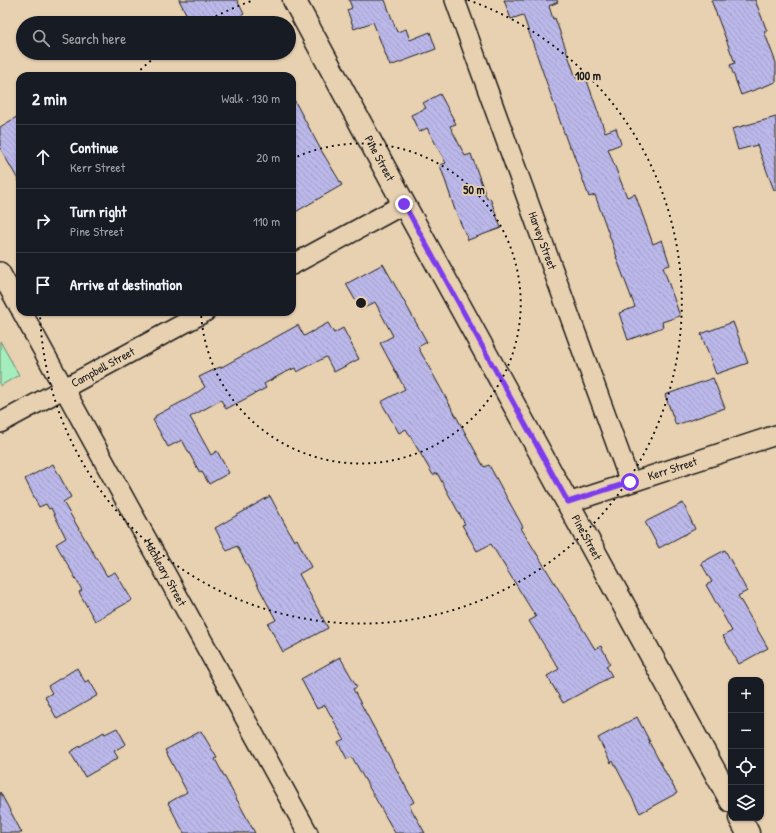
<!DOCTYPE html>
<meta charset="utf-8">
<style>
body{margin:0;font-family:"Patrick Hand",sans-serif;background:#242831;color:#f1f3f6}
.controls{position:absolute;right:12px;bottom:12px;display:grid;overflow:hidden;border-radius:8px;box-shadow:0 1px 3px #0004}
.controls button{width:36px;height:36px;display:grid;place-items:center;padding:0;border:0;border-bottom:1px solid #363941;background:#171b24;color:#f1f3f6;font:20px sans-serif}
.stop{position:absolute;width:12px;height:12px;margin:-9px;border:3px solid #7c3aed;border-radius:50%;background:#fff}
.stop.end{background:#7c3aed;border-color:#fff;box-shadow:0 1px 4px #0008}
.list{margin:0;padding:0;list-style:none}
h2{display:flex;justify-content:space-between;align-items:center;height:52px;margin:0;padding:0 16px;font-size:17px}
h2 small{font-size:13px;font-weight:400;color:#9ea1a6}
.list li{display:grid;grid-template-columns:26px 1fr auto;gap:12px;align-items:center;box-sizing:border-box;height:64px;padding:0 16px;border-top:1px solid #363941}
.list b{display:block;font-size:15px;white-space:nowrap}
.list p{margin:0;font-size:13px;white-space:nowrap;color:#9ea1a6}
.list em{font-size:13px;font-style:normal;color:#9ea1a6}
.icon{flex:none;width:22px;height:22px;fill:none;stroke:currentColor;stroke-width:2;stroke-linecap:round;stroke-linejoin:round}
.map{position:relative;flex:none;width:776px;height:833px;overflow:hidden}
.search{position:absolute;background:#171b24;box-shadow:0 1px 3px #0004;left:16px;top:16px;width:280px;height:44px;display:flex;align-items:center;gap:10px;box-sizing:border-box;padding:0 14px;border-radius:22px;color:#9ea1a6;font-size:15px}
.panel{position:absolute;background:#171b24;box-shadow:0 1px 3px #0004;left:16px;top:72px;width:280px;height:244px;border-radius:12px}
.map>svg:first-child{display:block}
</style>
<div class="map">
<svg width="776" height="833" viewBox="0 0 776 833">
<defs>
<pattern id="building-back-hatch" width="6" height="6" patternUnits="userSpaceOnUse"><rect width="6" height="6" fill="#bbb8ea"/><path d="M-1 5l2 2M0 0l6 6M5-1l2 2" fill="none" stroke="#a09ec8"/></pattern>
</defs>
<rect width="100%" height="100%" fill="#e8d1b1"/>
<filter id="ink" filterUnits="userSpaceOnUse"><feTurbulence type="fractalNoise" baseFrequency=".025" numOctaves="2"/><feDisplacementMap in="SourceGraphic" scale="8" xChannelSelector="R" yChannelSelector="G"/><feConvolveMatrix kernelMatrix="1 2 1 2 8 2 1 2 1" color-interpolation-filters="sRGB"/></filter>
<g filter="url(#ink)">
<path fill="#a4eebd" stroke="#60856c" d="M0,341L19,375L0,386Z"/>
<path fill="url(#building-back-hatch)" stroke="#1c1c1c" d="M179,0H237L244,14L227,23H191Z
M349,0H385L397,32L406,29L410,40L430,32L436,49L390,66L373,22L354,29L347,10L352,8Z
M504,0H557L558,2L549,6L553,19L555,18L576,78L585,75L605,132L616,128L621,144L608,149L627,197L635,194L653,244L662,240L670,265L663,267L680,316L662,322L663,327L628,340L619,313L635,307L616,257H617L595,195L589,197L571,147H569L523,15L511,19Z
M711,0H755L767,31H764L776,63V82L741,95L730,65L735,63Z
M440,94L456,124L450,126L465,156L471,154L487,199L490,198L501,228L468,240L455,210L440,165L446,163L427,128L419,132L411,115L426,108L423,103Z
M292,96L321,150L342,185L292,214Z
M20,115V183L0,148V127Z
M776,117V190H774L757,145L738,150L732,129Z
M383,264L427,342L418,347L484,467L489,465L523,527L521,528L595,649L601,646L610,663L606,666L612,676L563,703L547,676L559,669L529,621L536,617L491,544L477,551L462,525L465,524L437,473L433,475L406,429L399,433L381,402L405,389L380,343L393,336L375,302L361,310L346,284Z
M733,322L748,363L716,374L701,334Z
M328,323L334,333L343,328L359,359L334,372L326,357L297,372L295,368L280,375L264,384L266,388L226,409L221,400L190,417L211,455L217,451L229,473L209,484L202,472L200,473L182,440L168,447L153,420L156,418L155,416L191,397L205,387L199,377L220,367V368L298,325L304,336Z
M713,378L725,408L676,425L665,395Z
M53,464L71,497L63,502L107,576L115,572L132,600L95,621L79,592L82,590L56,544L66,538L51,508L49,509L46,504L39,507L25,479Z
M270,496L294,541L297,539L311,567L299,574L328,628L283,652L268,624L276,620L237,546L227,551L215,528Z
M683,503L695,529L659,548L645,522Z
M725,550L747,591L738,596L768,648L739,664L723,636L732,631L706,585L712,582L701,563Z
M340,657L357,687L353,689L414,802L409,805L425,833H395L352,757L347,759L338,742L344,739L325,705L317,709L301,679Z
M77,668L85,682L89,680L98,695L57,719L45,697L52,693L48,686Z
M637,717L650,742H649L677,793L640,813L613,761L611,763L598,738Z
M117,728L126,744L114,751L118,758L85,777L70,752L104,732L105,734Z
M201,731L217,758L215,759L255,833H184L168,803L187,792L165,750Z
M0,792L22,833H0Z"/>
<g fill="none" stroke-linecap="round" stroke-linejoin="round">
<g stroke="#1c1c1c" stroke-width="22">
<g id="minor">
<path id="s1" d="M455,0L630,482"/>
<path d="M292,265L404,204"/>
<path d="M0,272L20,308"/>
<path id="s2" d="M22,312L308,833"/>
<path id="s3" d="M0,423L205,312"/>
<path id="s4" d="M568,503L776,435"/>
</g>
</g>
<g stroke="#1c1c1c" stroke-width="25">
<g id="tertiary">
<path id="s5" d="M294,0L404,204L731,801"/>
<path d="M740,818L748,833"/>
</g>
</g>
<use href="#minor" stroke="#e8d1b1" stroke-width="19"/>
<use href="#tertiary" stroke="#e8d1b1" stroke-width="22"/>
</g>
</g>
<g fill="none" stroke-linecap="round" stroke-linejoin="round" filter="url(#ink)">
<path stroke="#7c3aed" stroke-width="5" d="M404,204L568,502L630,482"/>
</g>
<g fill="none" stroke="#1c1c1c" stroke-width="2" stroke-dasharray="2 4">
<path d="M292 159A160 160 0 1 1 201 313"/>
<path d="M136 74A321 321 0 0 1 159 54M205 22A321 321 0 0 1 254 0M468 0A321 321 0 1 1 40 314"/>
</g>
<g text-anchor="middle" stroke-width="3.5" stroke-linejoin="round" paint-order="stroke">
<g font-size="12" fill="#1c1c1c" stroke="#e8d1b1">
<text dy="4" stroke="none"><textPath href="#s5" startOffset="180">Pine Street</textPath></text>
<text dy="4" stroke="none"><textPath href="#s1" startOffset="256">Harvey Street</textPath></text>
<text dy="4" stroke="none"><textPath href="#s3" startOffset="117">Campbell Street</textPath></text>
<text dy="4" stroke="none"><textPath href="#s4" startOffset="110">Kerr Street</textPath></text>
<text dy="4" stroke="none"><textPath href="#s5" startOffset="612">Pine Street</textPath></text>
<text dy="4" stroke="none"><textPath href="#s2" startOffset="297">Machleary Street</textPath></text>
</g>
</g>
<circle cx="361" cy="303" r="6" fill="#1c1c1c" stroke="#e8d1b1" stroke-width="2"/>
<g font-size="12" text-anchor="middle" font-weight="bold" fill="#1c1c1c" stroke="#e8d1b1" stroke-width="3.5" stroke-linejoin="round" paint-order="stroke">
<text x="588" y="80">100 m</text>
<text x="474" y="194">50 m</text>
</g>
</svg>
<div class="controls">
<button>+</button>
<button>−</button>
<button><svg class="icon" aria-label="locate" viewBox="0 0 24 24"><circle cx="12" cy="12" r="6"/><path d="M12 2v4M12 18v4M2 12h4M18 12h4"/></svg></button>
<button><svg class="icon" aria-label="layers" viewBox="0 0 24 24"><path d="M12 4l9 5-9 5-9-5zM3 14l9 5 9-5"/></svg></button>
</div>
<div class="stop" style="left:630px;top:482px"></div>
<div class="stop end" style="left:404px;top:204px"></div>
<div class="search"><svg class="icon" aria-label="search" viewBox="0 0 24 24"><circle cx="10" cy="10" r="6"/><path d="M15 15l6 6"/></svg>Search here</div>
<section class="panel">
<h2>2 min<small>Walk · 130 m</small></h2>
<ul class="list">
<li><svg class="icon" aria-label="ahead" viewBox="0 0 24 24"><path d="M12 20V5M6 11l6-6 6 6"/></svg><div><b>Continue</b><p>Kerr Street</p></div><em>20 m</em></li>
<li><svg class="icon" aria-label="right" viewBox="0 0 24 24"><path d="M7 20v-9h11M14 6l5 5-5 5"/></svg><div><b>Turn right</b><p>Pine Street</p></div><em>110 m</em></li>
<li><svg class="icon" aria-label="arrive" viewBox="0 0 24 24"><path d="M6 21V4h12l-3 4 3 4H6"/></svg><div><b>Arrive at destination</b></div></li>
</ul>
</section>
</div>
